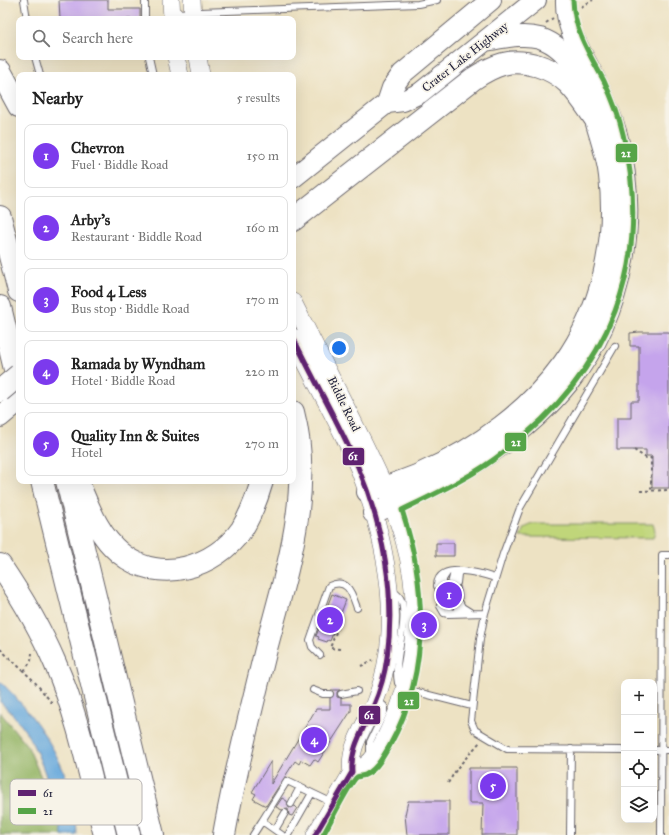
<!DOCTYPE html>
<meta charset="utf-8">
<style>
body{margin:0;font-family:"IM FELL Great Primer",serif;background:#f6f6f6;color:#222}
.controls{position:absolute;right:12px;bottom:12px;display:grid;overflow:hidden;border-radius:8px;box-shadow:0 4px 16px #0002}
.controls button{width:36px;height:36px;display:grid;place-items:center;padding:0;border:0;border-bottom:1px solid #e0e0e0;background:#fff;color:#222;font:20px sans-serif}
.you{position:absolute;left:339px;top:348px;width:14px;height:14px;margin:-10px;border:3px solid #fff;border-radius:50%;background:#1a73e8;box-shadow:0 0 0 6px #1a73e833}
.badge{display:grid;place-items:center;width:26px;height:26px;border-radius:50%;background:#7c3aed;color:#fff;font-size:13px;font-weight:700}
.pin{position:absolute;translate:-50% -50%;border:2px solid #fff;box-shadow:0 1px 4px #0006}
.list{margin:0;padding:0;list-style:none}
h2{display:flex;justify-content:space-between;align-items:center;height:52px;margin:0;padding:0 16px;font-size:17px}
h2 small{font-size:13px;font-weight:400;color:#767676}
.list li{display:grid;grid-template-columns:26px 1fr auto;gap:12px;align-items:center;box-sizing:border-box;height:64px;margin:0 8px 8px;padding:0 8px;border:1px solid #e0e0e0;border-radius:8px}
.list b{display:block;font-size:15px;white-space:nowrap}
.list p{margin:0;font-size:13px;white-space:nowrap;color:#767676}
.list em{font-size:13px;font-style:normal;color:#767676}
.icon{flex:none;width:22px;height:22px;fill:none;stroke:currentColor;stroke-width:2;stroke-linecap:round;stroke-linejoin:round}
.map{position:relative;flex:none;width:669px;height:835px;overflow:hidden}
.search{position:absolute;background:#fff;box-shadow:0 4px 16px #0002;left:16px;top:16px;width:280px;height:44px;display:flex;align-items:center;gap:10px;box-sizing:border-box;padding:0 14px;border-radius:8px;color:#767676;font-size:15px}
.panel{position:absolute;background:#fff;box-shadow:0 4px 16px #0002;left:16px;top:72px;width:280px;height:412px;border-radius:8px}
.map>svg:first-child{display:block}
</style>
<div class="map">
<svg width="669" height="835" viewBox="0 0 669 835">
<rect width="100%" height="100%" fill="#f7f3e8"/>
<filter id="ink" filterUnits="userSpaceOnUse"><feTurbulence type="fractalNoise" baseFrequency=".025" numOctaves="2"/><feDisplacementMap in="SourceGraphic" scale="8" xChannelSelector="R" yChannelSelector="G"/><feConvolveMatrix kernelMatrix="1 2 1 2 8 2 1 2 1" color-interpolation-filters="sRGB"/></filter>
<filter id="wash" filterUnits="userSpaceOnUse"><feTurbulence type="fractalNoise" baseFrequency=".012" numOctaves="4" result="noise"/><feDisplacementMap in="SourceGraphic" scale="16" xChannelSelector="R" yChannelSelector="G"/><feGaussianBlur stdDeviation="0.9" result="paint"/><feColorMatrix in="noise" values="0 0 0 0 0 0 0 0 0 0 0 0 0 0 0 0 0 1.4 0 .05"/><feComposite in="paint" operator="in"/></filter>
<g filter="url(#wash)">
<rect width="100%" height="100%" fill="#ede2c3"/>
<path fill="#c0d67a" stroke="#717c5a" d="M533,524H653L655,531L653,538L520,537L524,528Z"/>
<path fill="#98b76a" stroke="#5d6c52" d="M0,712L28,747L66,835H0Z"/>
<path fill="#68a9dc" stroke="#45668c" d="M0,681C42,722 76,774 77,835H62C61,820 56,805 51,791C40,757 28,726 0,702Z"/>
<g id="blocks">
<path fill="#c5a4ec" d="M59,0H108V9H140V19H60Z
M639,332H669V488H652V456H646V450H617V418H631V401H639V346H630V333Z
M436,543H454V556H436Z
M447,586L450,588L460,586L462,599L453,600L451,604L446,601L437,602L435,590L445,589Z
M332,594L346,600L330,641L328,640L327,642L318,639L319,637L316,636Z
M331,690H340L337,692V697L341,698V704H351V711L318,762L314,759L310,765L301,760L299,764L295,761L266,806L253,799L256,794L252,792L271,761V784L316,709H330V698L334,694Z
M469,768H517V835H482L483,803H469Z
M282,798L287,801L289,808L295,806L297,808L292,816L289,815L288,809L282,810L276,807Z
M408,801H449V835H407L405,815Z"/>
</g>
</g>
<g filter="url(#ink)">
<use href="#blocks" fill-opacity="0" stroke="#69656b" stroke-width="1"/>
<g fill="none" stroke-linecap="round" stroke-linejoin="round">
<g stroke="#69656b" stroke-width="8">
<path id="service" d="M24,0L27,19
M145,0V19
M173,13L418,4L437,0
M35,57L40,75
M149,57L153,75
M615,346L520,508L503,554L485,613L480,639L471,721L475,730L507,749L624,750
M457,583L458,574L460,571
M451,584L454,572
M443,585V579L447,573
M437,586C437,561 480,573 495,578
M392,591C396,593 400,596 402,602C408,628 393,657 398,683L405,689L472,706
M460,603L462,607L470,612
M455,604L459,611L465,613
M446,605L451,612L455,613
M440,606L444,613L448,614L485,613
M320,655L312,647L310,640L329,586C348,577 352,594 357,608
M313,690L323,694H330
M341,694L357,691
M654,750H669
M370,754V742L384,713V706L378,701
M291,804L300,787
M262,821L287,781L333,803
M275,830L285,813
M253,835L262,821L282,835
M288,835L312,793
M570,835L571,749
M661,835L662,555H669"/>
</g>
<g stroke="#69656b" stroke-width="18">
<path id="secondary" d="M171,0L172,19
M192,0L193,19
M176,57L180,75
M198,57L201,75
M293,302C313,341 333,381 353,421C393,502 427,568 410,662C406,683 402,704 392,723C383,743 374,766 352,772
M293,337C314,381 340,424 359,469C381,526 398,597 387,658C385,672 381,686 376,699C368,723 347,746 352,772L315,835"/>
</g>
<g stroke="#69656b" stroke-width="22">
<path id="trunk" d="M387,103L392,88L402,74L491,0
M293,178L387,103L403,101L420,93L536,0
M0,417L19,401
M367,492C386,486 407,480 425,471C478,448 529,410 563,363C601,310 617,241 609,176C607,155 599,136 594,116C586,86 573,49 540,38C523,33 503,38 485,41
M373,513C446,486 520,443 570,381C624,313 640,218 617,135C612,117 604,98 596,81C583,54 565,31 566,0"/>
</g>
<g stroke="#69656b" stroke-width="24">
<path id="motorway" d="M0,71L19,106
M0,217L19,291
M293,220L473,79C482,73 492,67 503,64C524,58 553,68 568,83C578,93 586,105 594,117
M0,307L19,386
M42,481L129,835
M67,481L153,835
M78,483C89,508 98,535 120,553C159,585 215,568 242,529C251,514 257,498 262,481
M0,565C21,596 40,628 55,663C79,718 90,777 105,835
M224,835C235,772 251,711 266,649C286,572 314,492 293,412"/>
</g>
<path stroke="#69656b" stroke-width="2" stroke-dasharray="3 3" stroke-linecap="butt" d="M581,7L593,0
M546,23L553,18
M634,450L646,458H651V490
M640,491L669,490
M0,649L34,681L52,703
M340,649L330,648L343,614
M361,666L373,660
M24,671L31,661L32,653
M448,783L458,767L480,742"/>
<use href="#service" stroke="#fff" stroke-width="6"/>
<use href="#secondary" stroke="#fff" stroke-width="17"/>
<use href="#trunk" stroke="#fff" stroke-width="20"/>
<use href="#motorway" stroke="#fff" stroke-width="22"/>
<g stroke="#69656b" stroke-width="24" stroke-linecap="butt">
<path id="motorway-bridge" d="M0,391L19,375"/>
</g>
<use href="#motorway-bridge" stroke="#fff" stroke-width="22"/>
<g stroke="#f7f3e8" stroke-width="8">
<path id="bus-1" d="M293,337C314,381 339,423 358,467C383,526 396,594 387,657C385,674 380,691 373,707C364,729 350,747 352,772L315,835"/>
</g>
<g stroke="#f7f3e8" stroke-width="8">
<path id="bus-2" d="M323,835C329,825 350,782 357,777C359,776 363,776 365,775C372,772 377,766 381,760C430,685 429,593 402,510C437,493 474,476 505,451C610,372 654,263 623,134C619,116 612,98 604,81C590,55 574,31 573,0"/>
</g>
<use href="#bus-1" stroke="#602271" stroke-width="5"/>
<use href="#bus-2" stroke="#56a548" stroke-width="5"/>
</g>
</g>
<g text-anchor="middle" stroke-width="3.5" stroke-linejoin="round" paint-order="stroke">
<g font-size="12" fill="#22223b" stroke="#f7f3e8">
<text transform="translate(465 57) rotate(-38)" y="4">Crater Lake Highway</text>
<text transform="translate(344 404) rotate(64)" y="4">Biddle Road</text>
</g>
</g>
<rect x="10" y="779" width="132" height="46" rx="6" fill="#f7f3e8" stroke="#b7b4b4" stroke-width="1"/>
<rect x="18" y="790" width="18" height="6" fill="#602271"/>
<rect x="18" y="808" width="18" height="6" fill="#56a548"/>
<g font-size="11" fill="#22223b">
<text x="43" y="797">61</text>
<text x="43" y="815">21</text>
</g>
<g stroke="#f7f3e8" stroke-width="1.5">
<rect x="615" y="143" width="23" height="20" rx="4" fill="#56a548"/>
<rect x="504" y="432" width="23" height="20" rx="4" fill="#56a548"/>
<rect x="342" y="447" width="23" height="19" rx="4" fill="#602271"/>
<rect x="397" y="691" width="23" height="19" rx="4" fill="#56a548"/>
<rect x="358" y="705" width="23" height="20" rx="4" fill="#602271"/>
</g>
<g font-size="11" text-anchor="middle" font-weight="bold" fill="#fff">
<text x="626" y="157">21</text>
<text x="516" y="446">21</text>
<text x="353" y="460">61</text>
<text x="409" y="705">21</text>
<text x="369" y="719">61</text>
</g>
</svg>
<div class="controls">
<button>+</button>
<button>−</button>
<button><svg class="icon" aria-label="locate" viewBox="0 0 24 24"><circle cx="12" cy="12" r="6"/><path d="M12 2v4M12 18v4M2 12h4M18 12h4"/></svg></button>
<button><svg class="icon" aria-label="layers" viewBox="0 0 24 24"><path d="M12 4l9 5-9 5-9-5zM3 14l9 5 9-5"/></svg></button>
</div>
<div class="you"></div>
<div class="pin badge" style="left:449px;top:595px">1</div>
<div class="pin badge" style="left:330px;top:620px">2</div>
<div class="pin badge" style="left:424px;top:625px">3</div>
<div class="pin badge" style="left:314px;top:740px">4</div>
<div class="pin badge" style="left:493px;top:786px">5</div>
<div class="search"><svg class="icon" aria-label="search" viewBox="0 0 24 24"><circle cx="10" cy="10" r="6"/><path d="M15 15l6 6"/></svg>Search here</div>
<section class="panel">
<h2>Nearby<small>5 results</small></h2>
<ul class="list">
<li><span class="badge">1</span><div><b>Chevron</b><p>Fuel · Biddle Road</p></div><em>150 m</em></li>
<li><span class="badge">2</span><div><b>Arby's</b><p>Restaurant · Biddle Road</p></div><em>160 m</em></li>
<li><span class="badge">3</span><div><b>Food 4 Less</b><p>Bus stop · Biddle Road</p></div><em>170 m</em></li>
<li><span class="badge">4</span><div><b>Ramada by Wyndham</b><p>Hotel · Biddle Road</p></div><em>220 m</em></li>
<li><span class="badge">5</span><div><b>Quality Inn &amp; Suites</b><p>Hotel</p></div><em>270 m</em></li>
</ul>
</section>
</div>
